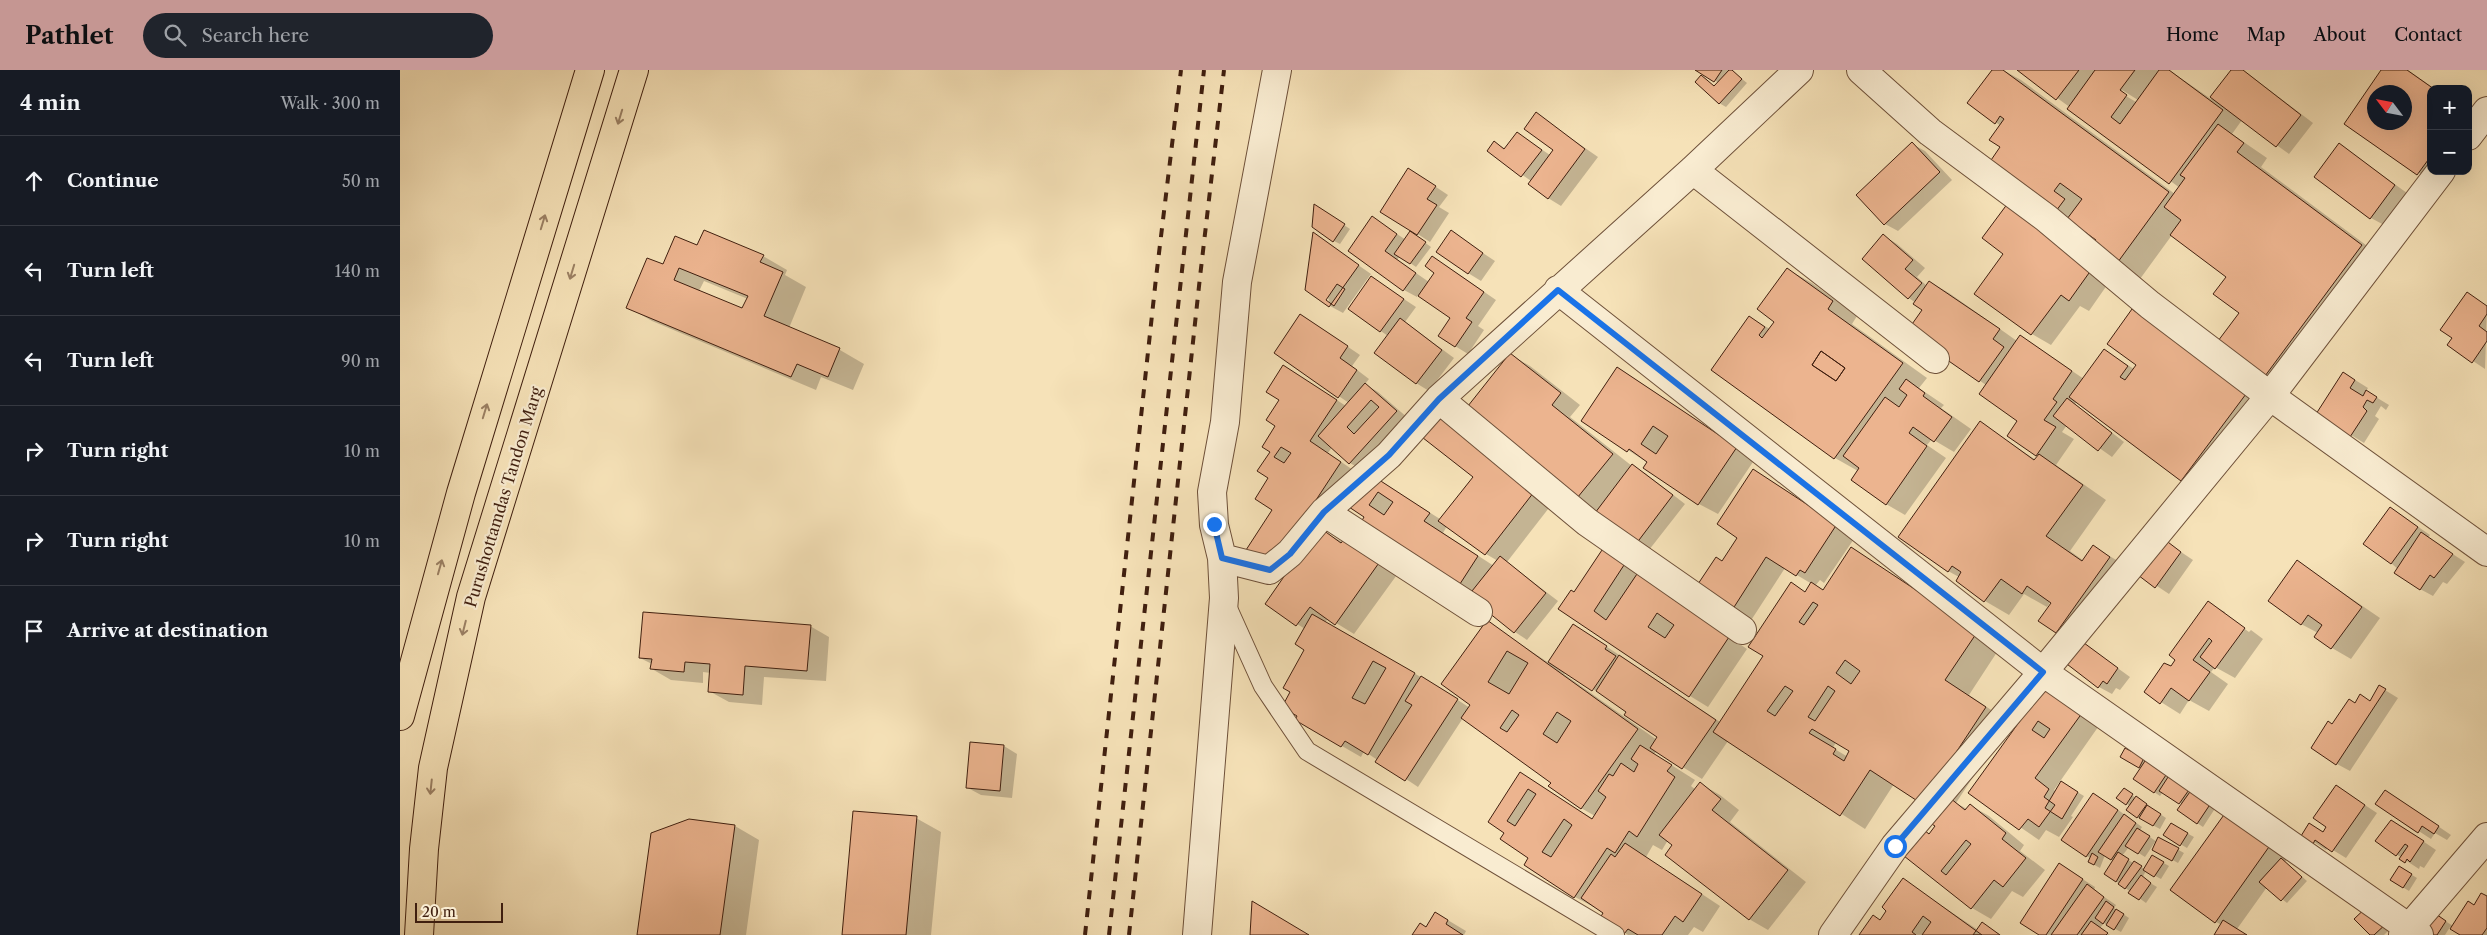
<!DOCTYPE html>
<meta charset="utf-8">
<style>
body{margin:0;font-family:"Libre Caslon Text",serif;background:#20242c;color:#f1f3f6}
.controls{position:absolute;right:15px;top:15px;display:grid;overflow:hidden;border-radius:10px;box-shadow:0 5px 20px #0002}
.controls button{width:45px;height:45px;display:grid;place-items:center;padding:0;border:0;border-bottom:1px solid #363941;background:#171b24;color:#f1f3f6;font:25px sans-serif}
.compass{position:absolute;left:1967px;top:15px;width:45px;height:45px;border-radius:50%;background:#171b24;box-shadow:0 5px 20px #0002;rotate:302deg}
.scale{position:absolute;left:15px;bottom:12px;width:88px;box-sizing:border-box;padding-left:5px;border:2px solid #401f0f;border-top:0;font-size:14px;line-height:18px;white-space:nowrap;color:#401f0f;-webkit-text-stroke:4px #f9ecd1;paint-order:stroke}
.stop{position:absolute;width:15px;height:15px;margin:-11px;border:4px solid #1a73e8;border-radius:50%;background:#fff}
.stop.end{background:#1a73e8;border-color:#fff;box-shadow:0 1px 5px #0008}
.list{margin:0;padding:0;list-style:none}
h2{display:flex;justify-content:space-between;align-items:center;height:65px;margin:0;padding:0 20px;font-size:21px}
h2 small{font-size:16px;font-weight:400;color:#9ea1a6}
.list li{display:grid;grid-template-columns:32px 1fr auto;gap:15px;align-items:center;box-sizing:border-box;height:90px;padding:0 20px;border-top:1px solid #363941}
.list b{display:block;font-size:19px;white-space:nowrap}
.list em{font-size:16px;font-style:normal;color:#9ea1a6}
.icon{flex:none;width:28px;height:28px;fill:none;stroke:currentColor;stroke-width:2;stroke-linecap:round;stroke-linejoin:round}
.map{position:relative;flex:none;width:2087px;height:865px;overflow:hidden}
header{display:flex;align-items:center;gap:30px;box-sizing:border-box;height:70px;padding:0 25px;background:#c59692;color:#111}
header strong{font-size:24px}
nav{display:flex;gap:28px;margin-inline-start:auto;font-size:18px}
.search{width:350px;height:45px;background:#20242c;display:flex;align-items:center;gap:12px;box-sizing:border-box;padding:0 18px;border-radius:28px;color:#9ea1a6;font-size:19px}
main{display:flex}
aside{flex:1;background:#171b24}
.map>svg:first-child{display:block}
</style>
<header>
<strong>Pathlet</strong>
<div class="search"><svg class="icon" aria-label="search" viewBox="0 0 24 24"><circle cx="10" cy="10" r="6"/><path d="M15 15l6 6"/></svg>Search here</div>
<nav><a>Home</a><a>Map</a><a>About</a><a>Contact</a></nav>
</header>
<main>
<aside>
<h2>4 min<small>Walk · 300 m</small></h2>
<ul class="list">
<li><svg class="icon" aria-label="ahead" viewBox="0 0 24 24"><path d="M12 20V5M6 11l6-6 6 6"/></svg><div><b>Continue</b></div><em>50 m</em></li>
<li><svg class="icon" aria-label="left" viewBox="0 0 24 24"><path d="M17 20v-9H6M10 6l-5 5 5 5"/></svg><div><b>Turn left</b></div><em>140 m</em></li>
<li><svg class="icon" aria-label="left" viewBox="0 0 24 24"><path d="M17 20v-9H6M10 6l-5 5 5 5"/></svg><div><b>Turn left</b></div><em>90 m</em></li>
<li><svg class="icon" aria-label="right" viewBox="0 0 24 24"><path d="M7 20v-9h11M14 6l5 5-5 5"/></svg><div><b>Turn right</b></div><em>10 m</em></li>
<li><svg class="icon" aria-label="right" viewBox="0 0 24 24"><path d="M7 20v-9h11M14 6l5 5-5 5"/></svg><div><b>Turn right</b></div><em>10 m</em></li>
<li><svg class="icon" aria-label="arrive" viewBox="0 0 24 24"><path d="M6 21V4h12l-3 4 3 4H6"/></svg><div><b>Arrive at destination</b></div></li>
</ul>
</aside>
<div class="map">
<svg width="2087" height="865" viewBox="0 0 2087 865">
<rect width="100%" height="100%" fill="#f6e2b8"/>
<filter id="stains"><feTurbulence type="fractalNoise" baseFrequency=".004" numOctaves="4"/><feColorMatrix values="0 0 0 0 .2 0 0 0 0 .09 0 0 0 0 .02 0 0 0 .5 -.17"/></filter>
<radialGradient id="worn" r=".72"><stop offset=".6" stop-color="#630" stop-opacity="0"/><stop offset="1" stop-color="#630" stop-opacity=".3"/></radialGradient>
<path fill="#0003" fill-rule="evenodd" d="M1298,0H1331L1347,13L1326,37L1319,33L1301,6L1315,17L1319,13Z
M1593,0H1603L1621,10L1775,124L1780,118L1619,0H1769L1811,29L1833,0H1843L1913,53L1889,84L1842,50L1832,64L1867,88L1861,97L1986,190L1890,319L1866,305L1828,206L1772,165L1740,209L1716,195L1698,169L1679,156L1654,144L1602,77L1601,56L1569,33ZM1722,20L1738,30L1736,32L1721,23Z
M1983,0H2008L2035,19H2031V101L2037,115L1946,53ZM1974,22H2004V52H1974Z
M1136,44L1198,87L1161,136L1148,128L1131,111L1089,81L1095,73L1106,79L1117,63L1150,85L1154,80Z
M1512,74L1525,81L1552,110L1498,161L1485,154Z
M1940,75L2007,123L1984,155L1971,148Z
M1021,107L1048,125L1039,137L1049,143L1030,172L982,141Z
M920,139L950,159L940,174L934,171Z
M973,148L1006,170L1016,166L1031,177L1016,197L1000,186L997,190L1029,212L1045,195L1096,230L1078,256L1084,260L1068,284L1055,276L1052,248L1018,225L1017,227L1004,220L949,181Z
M1051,162L1095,191L1081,211L1068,203Z
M914,164L971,204L943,243L930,236Z
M1484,166L1497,174L1525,198L1517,207L1527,216L1530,212L1549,223L1617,271L1620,266L1684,309L1705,281L1734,299L1737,295L1733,241L1757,255L1869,339L1806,424L1781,410L1677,332L1675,334L1724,372L1712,387L1667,355L1662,362L1674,369L1656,395L1706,430L1670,481L1684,491L1694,477L1718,491L1683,573L1730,607L1720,620L1716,618L1712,624L1699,617L1678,575L1656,562L1653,533L1651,531L1647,537L1624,524L1609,545L1585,531L1559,507L1548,501L1580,353L1636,390L1639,386L1608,366L1619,351L1586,315L1519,269L1524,239L1509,228Z
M1584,168L1712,208L1689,241L1680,236L1651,275L1632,264L1576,223L1605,184Z
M363,186L387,200L385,205L406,217L389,258L440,280L464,294L453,320L421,307L416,320L252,251L228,237L264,196ZM304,211L348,229L343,240L299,221Z
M1387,199L1412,213L1457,246L1452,254L1527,308L1519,318L1544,335L1541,338L1571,359L1554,382L1532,369L1527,375L1546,388L1505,445L1486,434L1458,401L1435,388L1312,300L1350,248L1370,259L1376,251Z
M972,208L1016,237L1005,252L1054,288L1029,321L1016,313L988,266L949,239Z
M2067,223L2087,236L2085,299L2073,291L2054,268Z
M901,245L960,285L952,296L969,309L965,314L978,322L1009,349L962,400L950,393L932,377L928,383L959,404L922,461L999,502L954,564L928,548L925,553L1035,615L1070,638L1087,552L1149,593L1174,555L1320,652L1412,514L1385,498L1348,555L1329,544L1323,492L1339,468L1354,400L1456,466L1424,513L1420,510L1415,516L1424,521L1452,479L1601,576L1569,625L1609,652L1556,733L1567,739L1570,735L1589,746L1624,775L1620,781L1645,800L1623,827L1612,821L1591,849L1572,838L1506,786L1530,765L1537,756L1540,743L1494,714L1465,759L1328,671L1302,709L1257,681L1254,684L1295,710L1291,716L1296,720L1301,714L1320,725L1339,740L1330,752L1406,812L1368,860L1349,849L1268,770L1262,780L1253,775L1246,787L1320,836L1303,862L1294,857L1288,865H1228L1202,847L1205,843L1175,827L1126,794L1130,788L1106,762L1090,752L1120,704L1193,749L1195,746L1181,738L1153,712L1063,648L1018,717L964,681L961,687L897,650L899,646L892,622L906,579L905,559L866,534L887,504L870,408L884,296L946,336L949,333L875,283ZM1166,602L1228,641L1259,667L1257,670L1164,604ZM1436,672L1451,681L1448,687L1433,678Z
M1111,285L1130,296L1180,335L1170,347L1232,396L1245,403L1285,434L1249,480L1174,432Z
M1944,303L1968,318L1966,321L1989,335L1986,340L1981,336L1975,346L1979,349L1964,373L1917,344Z
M1236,310L1355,389L1318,444L1299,434L1248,393L1183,351Z
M1037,342L1152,434L1107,492L1158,531L1127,570L1115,562L966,447L970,405L1040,449L1074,407ZM1047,456L1086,484L1098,491L1094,496L1043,463Z
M1991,438L2030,465L2028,468L2065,492L2047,514L2043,512L2033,526L2020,519L1991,493Z
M1760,468L1793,490L1769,524L1736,502Z
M1206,476L1290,529L1285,537L1347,579L1308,637L1290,626L1175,524Z
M1898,492L1980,548L1951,589L1932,578L1918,563L1901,554Z
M1808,533L1825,542V545L1849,562L1851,560L1863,569L1835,608L1815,597L1811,602L1828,614L1809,641L1789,630L1780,644L1745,622L1771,598Z
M410,556L429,567L426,611L364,607L362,635L329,632L309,621L311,603L303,602V613L271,610L252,599V594L240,588Z
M1649,614L1703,650L1654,720L1656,722L1662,713L1684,726L1671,746L1673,747L1659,767L1646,760L1639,770L1570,723Z
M1980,617L1998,628L1950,701L1937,694L1933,656L1956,634L1971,632Z
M604,676L617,684L612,728L581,725L568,718Z
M1726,679L1816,737L1803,757L1797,753L1782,734L1763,722L1760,726L1754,722L1742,698L1722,686Z
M1936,716L1977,743L1946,788L1928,777L1926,780L1903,765L1924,763L1928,757Z
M1724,720L1766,748L1760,759L1737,747L1730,736L1718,728Z
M1998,729L2051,765L2047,770L2035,763L2031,769L1977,734Z
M1707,732L1742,757L1740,760L1757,772L1759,769L1784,783L1778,793L1753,779L1757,773L1755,772L1745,787L1729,777L1722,786L1733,793L1745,799L1753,787L1769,796L1761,809L1746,801L1742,808L1757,817L1746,833L1706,804L1714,791L1705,785L1700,798L1689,792L1691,788L1686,786Z
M1826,743L1889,786L1885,792L1907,811L1887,833L1867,817L1837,859L1846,865H1815L1822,855L1816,852Z
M516,748L541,762L531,865H443Z
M1772,755L1794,767L1787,778L1765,765Z
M335,756L359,770L346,865H239Z
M2005,759L2036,780L2024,798L2020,796L2019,799L1976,771Z
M1999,797L2017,808L2009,821L1991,810Z
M1673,803L1695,817L1694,820L1716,835L1714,838L1729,848L1721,862L1704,853L1700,858L1710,865H1641Z
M1503,810L1578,860L1582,854L1601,865H1460L1481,851L1488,841Z
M2087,827V865H2062L2050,857L2045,865H2030L2036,845L2053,856Z
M1971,835L1993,856L1984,865H1972Z
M1036,843L1066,861L1064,865H1014L1026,858Z"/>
<path fill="#ecb48f" stroke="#401f0f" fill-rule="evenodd" d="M1295,0H1322L1314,12Z
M1329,0H1332L1342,9L1319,34L1295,12L1301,5L1314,16Z
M1592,0H1603L1769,122L1715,196L1690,177L1696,170L1667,149L1682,129L1660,113L1654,121L1665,129L1653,145L1587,96L1600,77L1589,70L1604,49L1600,46L1595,54L1567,33Z
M1617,0H1679L1656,30Z
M1695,0H1735L1720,20L1727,25L1711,47L1720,54L1759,0H1769L1823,40L1769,114L1667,39Z
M1831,0H1843L1901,45L1876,77L1810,27Z
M1981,0H2007L2034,19H2031V86L2017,105L1944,54ZM1974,22H2004V52H1974Z
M1136,42L1185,79L1148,129L1128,114L1153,80L1124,59Z
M1818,54L1844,73L1837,82L1962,175L1865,306L1818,271L1839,243L1813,224L1826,207L1770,165L1781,150L1764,137L1785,108L1780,105Z
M1117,62L1142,80L1121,107L1087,81L1094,71L1104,79Z
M1512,72L1540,102L1484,155L1456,125Z
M1939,73L1995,115L1970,149L1914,107Z
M1008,98L1036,116L1027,129L1037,135L1017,165L980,142Z
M1608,133L1694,196L1669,231L1661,225L1631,265L1574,224L1603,184L1582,168Z
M914,134L945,154L933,172L912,157Z
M972,146L997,164L985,181L1016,203L1003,221L948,181Z
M304,160L364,185L360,192L383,202L364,246L440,278L428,307L397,294L391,307L226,238L247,188L263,194L275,166L297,175ZM279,198L348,226L342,238L274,210Z
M1051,160L1083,183L1068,204L1036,182Z
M1010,161L1026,172L1010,194L994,184Z
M913,162L959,195L929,237L905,220Z
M1483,164L1513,190L1505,199L1522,213L1508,229L1462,189Z
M1032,186L1084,222L1066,248L1072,252L1055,277L1038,266L1050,248L1018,226L1034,203L1025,196Z
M1387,198L1433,231L1428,239L1503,293L1434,389L1311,300L1349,246L1365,257L1359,265L1362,268L1374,252L1357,239ZM1421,281L1445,298L1436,311L1412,295Z
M971,206L1004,229L980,262L948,239Z
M1529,211L1600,259L1593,269L1604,277L1579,312L1517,269L1510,257L1522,240L1513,234Z
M937,214L945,219L934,236L926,230Z
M2067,222L2087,236V244L2079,256L2087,262V271L2072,293L2047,275L2052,268L2040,260Z
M1732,239L1846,324L1781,411L1669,327L1704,279L1728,296L1720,307L1725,310L1736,295L1707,274Z
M900,244L948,276L940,288L957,300L938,328L874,283Z
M1000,248L1042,280L1016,314L974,283Z
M1620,265L1672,301L1653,329L1657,332L1644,350L1656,357L1636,386L1607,366L1617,351L1579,324Z
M1421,281L1445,298L1436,311L1412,295Z
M1110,283L1161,323L1152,335L1213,384L1173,433L1064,341Z
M883,295L937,330L910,371L941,392L872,497L846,480L872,440L855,429L868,408L857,401L870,382L862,377L875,356L866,350L879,330L866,322ZM881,377L891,383L884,393L874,387Z
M1217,297L1337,377L1298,435L1243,398L1247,392L1229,379L1227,382L1181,351ZM1253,356L1268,366L1256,384L1241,374Z
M1943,302L1955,310L1950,318L1963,326L1966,320L1977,327L1973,333L1967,330L1963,337L1967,341L1950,367L1916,344Z
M1506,309L1525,323L1523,326L1552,347L1534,372L1513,357L1509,363L1527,376L1486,435L1451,410L1459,398L1443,386L1485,327L1499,337L1507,325L1499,319Z
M965,313L997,341L949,394L918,366ZM971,330L979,337L954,364L947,357Z
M1667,328L1712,363L1698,381L1653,346Z
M1037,341L1091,384L1088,388L1134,422L1085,485L1038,451L1073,407L1018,364Z
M1580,351L1634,390L1639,384L1683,415L1646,466L1682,491L1693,475L1710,487L1656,563L1638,551L1651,533L1627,516L1622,524L1601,509L1584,532L1556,511L1561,502L1552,496L1548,502L1498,467Z
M1232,394L1273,425L1236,474L1195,443Z
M1353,399L1437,454L1405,503L1400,500L1396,506L1366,487L1329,545L1296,517L1316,487L1322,491L1337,468L1317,454Z
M970,404L1030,443L1024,451L1078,486L1058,517L960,454L964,447L949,437ZM978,422L993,432L984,445L969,435Z
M1990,437L2018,457L1991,494L1963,474Z
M923,460L941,473L947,466L981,490L935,555L910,537L896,556L865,534L901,482Z
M2021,462L2053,484L2034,508L2030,505L2020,520L1994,503Z
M1760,466L1781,482L1755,518L1734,502Z
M1206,474L1271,518L1267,525L1329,567L1289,627L1158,539L1171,520L1174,522ZM1226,492L1239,501L1206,550L1194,541ZM1257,543L1274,555L1265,568L1248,557Z
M1451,477L1578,561L1545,610L1586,637L1522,734L1470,700L1440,746L1313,662L1363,586L1348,577L1391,512L1405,522L1411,512L1423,520ZM1413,532L1418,535L1404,555L1399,552ZM1445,590L1460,601L1451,614L1436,603ZM1385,616L1393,621L1375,646L1367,641ZM1428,616L1435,621L1415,651L1408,647ZM1412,659L1449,681L1444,691L1433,684L1436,679L1409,663Z
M1100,486L1146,523L1114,563L1068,526Z
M1897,490L1962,537L1931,579L1914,567L1922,555L1908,545L1901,555L1868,531Z
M1808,531L1845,558L1815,599L1800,587L1812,571L1809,568L1793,590L1810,602L1789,631L1771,618L1760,634L1744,622L1764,593L1771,596L1775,590L1769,585Z
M243,542L411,555L407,601L345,596L343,625L308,622L310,594L285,592L284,602L250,599L252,589L239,588Z
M912,544L1015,603L968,685L945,671L941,677L895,650L897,646L882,637L890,622L883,618L904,580L895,574ZM973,591L986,598L965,634L952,628Z
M1087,550L1238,659L1181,739L1148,716L1151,713L1061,648L1070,635L1041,614ZM1107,581L1128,593L1109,624L1088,612ZM1112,640L1119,645L1107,662L1100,658ZM1157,642L1171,651L1157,673L1143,664Z
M1173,554L1207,576L1205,579L1216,586L1192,621L1148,592Z
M1680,570L1718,598L1707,614L1703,611L1698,618L1663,591Z
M1219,585L1316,650L1282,699L1250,678L1257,667L1224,645L1226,642L1196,621Z
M1021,606L1058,629L1005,711L975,692L1012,635L1005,631Z
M1648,612L1685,639L1635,708L1649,719L1644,727L1655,735L1639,757L1628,749L1619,760L1568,723ZM1638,651L1650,659L1644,668L1632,660Z
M1979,615L1986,619L1936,695L1911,678L1928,651L1932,654L1949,629L1955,633L1960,624L1970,631Z
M570,672L604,675L600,721L566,718Z
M1240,675L1272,695L1267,701L1275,707L1237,767L1229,761L1215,783L1207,778L1174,828L1124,795L1128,788L1100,769L1104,763L1088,752L1120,702L1192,749L1206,727L1198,721L1209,704L1213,706L1221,693L1234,702L1238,694L1231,689ZM1128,719L1136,724L1115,756L1107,751ZM1164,749L1172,755L1151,787L1142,782Z
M1725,678L1744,688L1739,698L1720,687Z
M1747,688L1768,702L1754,723L1733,709Z
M1770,704L1791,717L1779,734L1759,721Z
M1661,711L1678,722L1662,749L1645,738Z
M1300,712L1321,729L1312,740L1388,800L1349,850L1265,785L1272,775L1259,765Z
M1936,715L1965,735L1932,782L1915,770L1913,774L1901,766L1909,753L1923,762L1926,757L1913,748Z
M1724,718L1733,724L1726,735L1716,728Z
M1792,719L1811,733L1797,754L1777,740Z
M1985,720L2039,756L2034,764L2022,756L2018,763L1975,734Z
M1693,723L1718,740L1686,787L1661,770Z
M1736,726L1747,734L1737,748L1726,740Z
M1550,728L1565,740L1570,734L1606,763L1602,769L1626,788L1603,817L1594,810L1571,839L1504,786L1524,760L1529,764L1535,756L1530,753ZM1566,770L1571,774L1546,805L1541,801Z
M1747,735L1761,744L1753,756L1739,748Z
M453,741L517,746L506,865H442Z
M1826,742L1871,774L1815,853L1770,820Z
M1724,744L1736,753L1711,790L1698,782Z
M289,749L335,755L320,865H237L251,763Z
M1991,750L2024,771L2010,792L2007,789L2005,793L1999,789L2008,776L2005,774L1996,786L1975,771Z
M1771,753L1788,763L1780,776L1763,765Z
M1737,758L1750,766L1738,784L1725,776Z
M1758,767L1779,778L1772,791L1752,780Z
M1225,773L1302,824L1283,852L1275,846L1262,865H1238L1228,859L1224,864L1200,848L1203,843L1181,828L1211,784L1215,787Z
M1718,782L1729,789L1716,812L1704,804Z
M1692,783L1698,787L1694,795L1688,792Z
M1752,785L1764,792L1754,807L1743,800Z
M1881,788L1902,807L1881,831L1859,812Z
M1734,791L1742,796L1725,819L1718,814Z
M1659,793L1683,809L1646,865H1639L1620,853Z
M1999,796L2012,804L2003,818L1990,810Z
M1741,805L1751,813L1739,830L1728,823Z
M1503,808L1582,865H1522L1531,852L1523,846L1512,862L1516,865H1459L1473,845L1480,850L1486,841L1482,837Z
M1687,814L1704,827L1677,865H1651Z
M2081,823L2087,826V858L2082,865H2060L2050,859L2068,831L2074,835Z
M852,831L909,865H850Z
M1706,831L1714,837L1703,854L1695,848Z
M1971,833L1988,852L1974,865H1970L1954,849Z
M1716,839L1724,844L1714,860L1706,855Z
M2030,840L2046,851L2037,865H2028Z
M1035,842L1048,850L1046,854L1063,865H1012L1020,853L1026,857Z
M1823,850L1847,865H1814Z
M1691,851L1708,863L1706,865H1681Z
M1582,852L1600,865H1573Z"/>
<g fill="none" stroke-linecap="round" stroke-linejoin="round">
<g stroke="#6e5039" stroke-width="20">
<path id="service" d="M826,534L863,616L907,681L1215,865"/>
</g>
<g stroke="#6e5039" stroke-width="30">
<path id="minor" d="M1461,0L1530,62L1646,148L1750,235L1870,326L2087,482
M2068,66L2087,41
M1293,100L1535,289
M1158,220L1643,602L2019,865
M1039,329L1187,452L1342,560
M924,442L1078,542
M822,488L869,500L890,483L924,442L989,385L1039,329L1293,100L1399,0
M797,865L824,528L822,488L814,455L812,422L825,352L837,212L877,0
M1433,865L1495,776L1643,602L1870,326L2041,101
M2003,865L2087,767"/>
</g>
<g stroke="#401f0f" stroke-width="30">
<path id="primary" d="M0,646L61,423L190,0
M19,865L24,779L33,698L71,527L234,0"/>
</g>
<use href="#service" stroke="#f9ecd1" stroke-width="18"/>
<use href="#minor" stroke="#f9ecd1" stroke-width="28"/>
<use href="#primary" stroke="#f6e2b8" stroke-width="28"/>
<path stroke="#401f0f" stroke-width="4" stroke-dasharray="9 9" stroke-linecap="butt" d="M685,865L756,208L781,0
M709,865L804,0
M729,865L800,207L824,0"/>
</g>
<defs><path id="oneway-shaft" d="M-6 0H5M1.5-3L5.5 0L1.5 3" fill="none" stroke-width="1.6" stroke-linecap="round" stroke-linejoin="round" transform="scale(1.25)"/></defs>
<g stroke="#9b8064">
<use href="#oneway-shaft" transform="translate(220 47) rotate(107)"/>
<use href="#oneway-shaft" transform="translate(143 152) rotate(-73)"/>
<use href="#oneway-shaft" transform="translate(172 202) rotate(107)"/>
<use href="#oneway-shaft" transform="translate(85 341) rotate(-73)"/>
<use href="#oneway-shaft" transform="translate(40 497) rotate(-74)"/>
<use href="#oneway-shaft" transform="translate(64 558) rotate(104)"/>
<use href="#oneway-shaft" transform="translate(31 717) rotate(96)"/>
</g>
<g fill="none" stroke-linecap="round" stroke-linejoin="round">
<path stroke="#1a73e8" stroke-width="6" d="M814,454L822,488L870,500L890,484L924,442L989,385L1039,329L1158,220L1643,602L1495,776"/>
</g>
<g text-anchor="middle" stroke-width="4.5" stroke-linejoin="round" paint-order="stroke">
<g font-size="16" fill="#401f0f" stroke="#f9ecd1">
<text transform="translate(103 427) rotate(-73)" y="6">Purushottamdas Tandon Marg</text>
</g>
</g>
<rect width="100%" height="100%" filter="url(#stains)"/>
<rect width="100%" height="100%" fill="url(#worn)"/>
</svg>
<div class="controls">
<button>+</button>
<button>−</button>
</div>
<svg class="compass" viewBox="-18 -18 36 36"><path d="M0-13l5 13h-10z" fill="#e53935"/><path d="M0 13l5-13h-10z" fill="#9ea1a6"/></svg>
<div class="scale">20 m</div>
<div class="stop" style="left:1495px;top:776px"></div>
<div class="stop end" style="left:814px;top:454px"></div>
</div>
</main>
